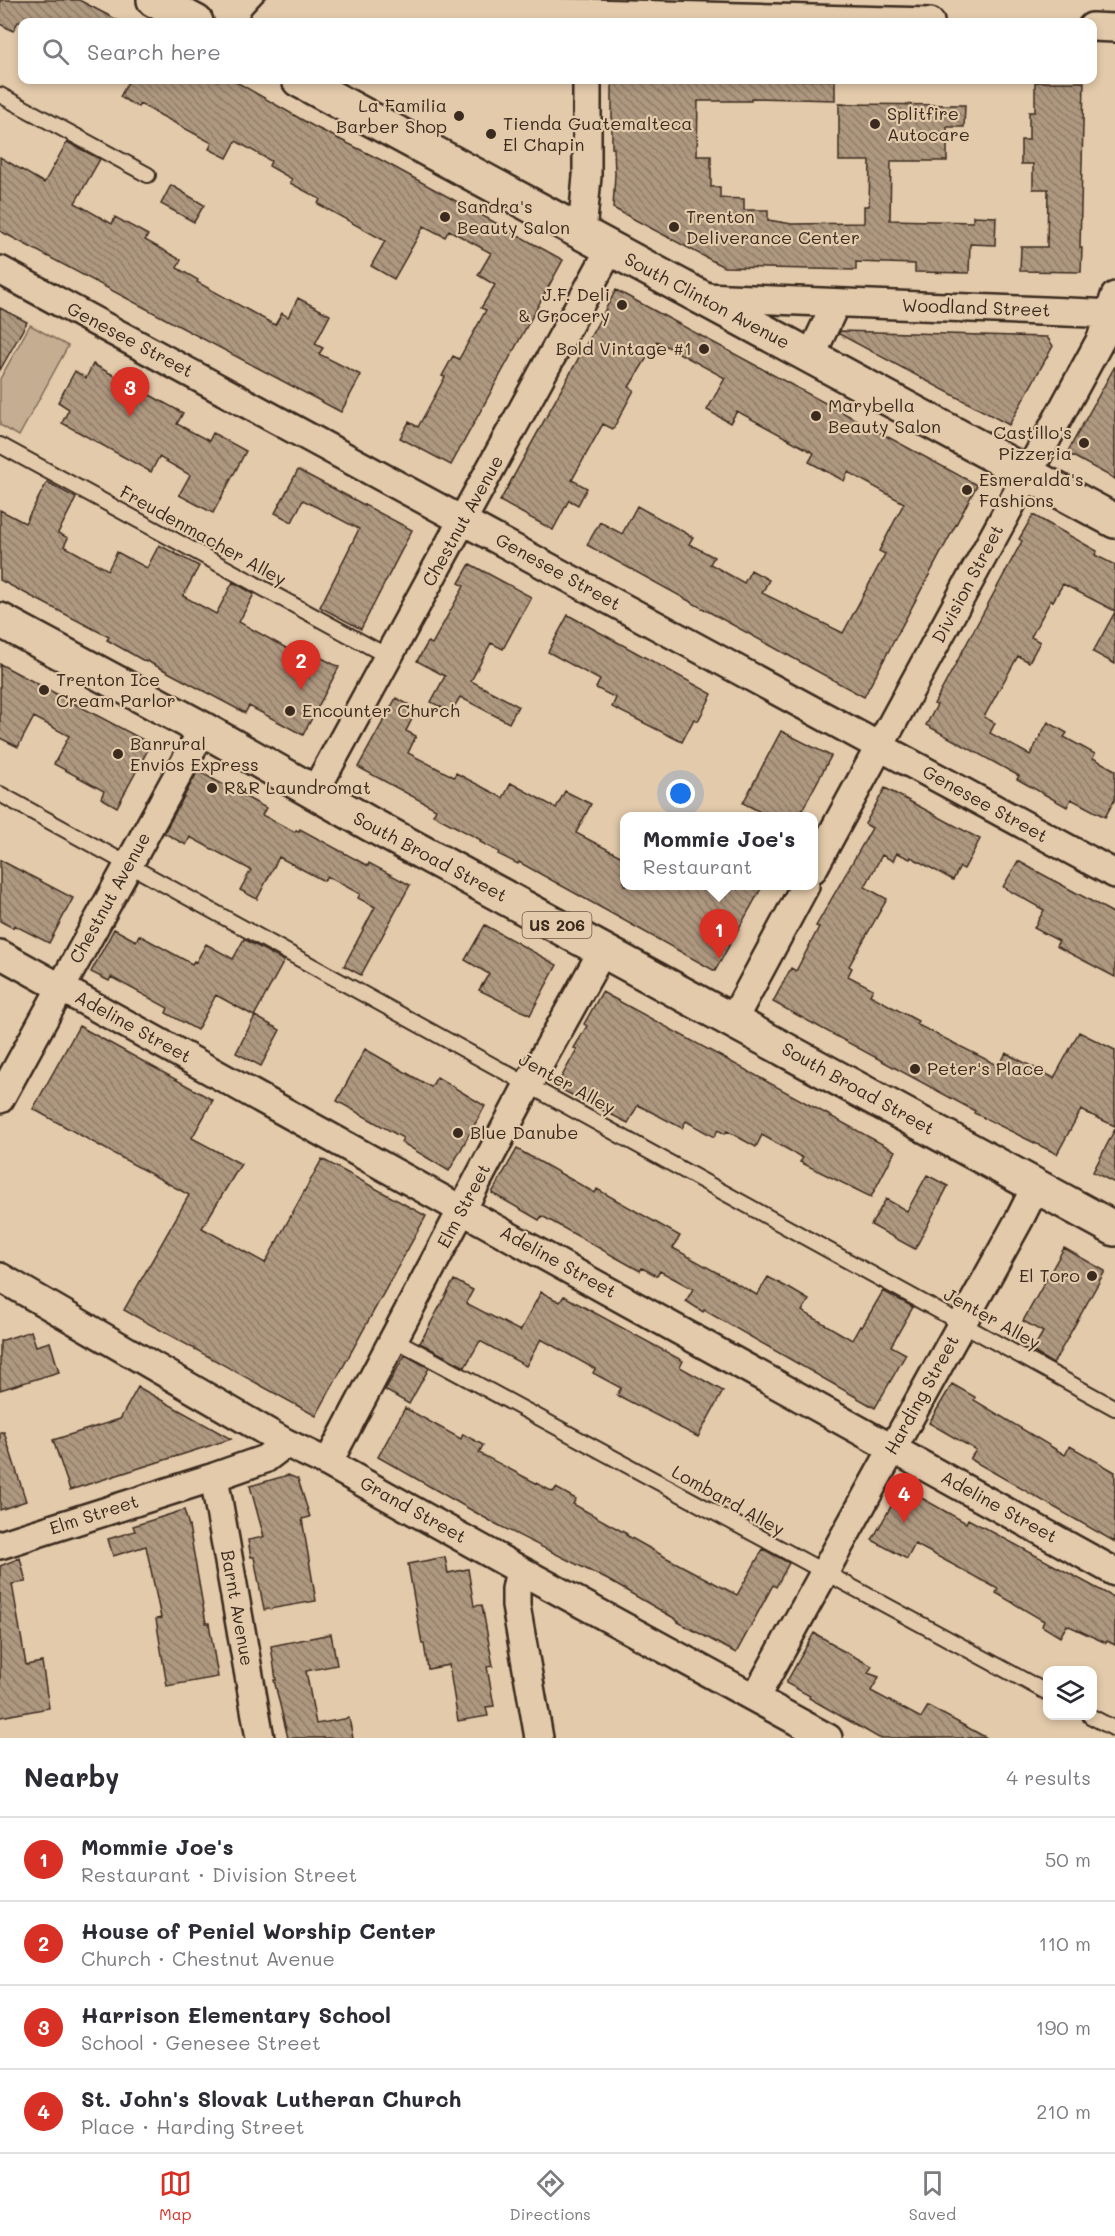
<!DOCTYPE html>
<meta charset="utf-8">
<style>
body{margin:0;font-family:Mali,sans-serif;background:#f2f2f3;color:#2b2b33}
.controls{position:absolute;right:18px;bottom:18px;display:grid;overflow:hidden;border-radius:12px;box-shadow:0 3px 9px #0003}
.controls button{width:54px;height:54px;display:grid;place-items:center;padding:0;border:0;border-bottom:2px solid #e1e1e2;background:#fff;color:#2b2b33;font:30px sans-serif}
.you{position:absolute;left:681px;top:794px;width:21px;height:21px;margin:-15px;border:4px solid #fff;border-radius:50%;background:#1a73e8;box-shadow:0 0 0 9px #1a73e833}
.badge{display:grid;place-items:center;width:39px;height:39px;border-radius:50%;background:#d93025;color:#fff;font-size:20px;font-weight:700}
.pin{position:absolute;translate:-50% -50px;filter:drop-shadow(0 2px 3px #0008)}
.pin::after{content:'';position:absolute;top:32px;width:21px;height:18px;background:inherit;clip-path:polygon(0 0,100% 0,50% 100%)}
.popup{position:absolute;left:620px;top:812px;width:198px;height:78px;box-sizing:border-box;display:grid;place-content:center;border-radius:12px;background:#fff;filter:drop-shadow(0 2px 4px #0005);font-size:20px;white-space:nowrap;color:#7c7c81}
.popup b{font-size:22px;color:#2b2b33}
.popup::after{content:'';position:absolute;left:50%;top:100%;margin-left:-12px;border:12px solid transparent;border-top-color:#fff}
.list{margin:0;padding:0;list-style:none}
h2{display:flex;justify-content:space-between;align-items:center;height:78px;margin:0;padding:0 24px;font-size:26px}
h2 small{font-size:20px;font-weight:400;color:#7c7c81}
.list li{display:grid;grid-template-columns:39px 1fr auto;gap:18px;align-items:center;box-sizing:border-box;height:84px;padding:0 24px;border-top:2px solid #e1e1e2}
.list b{display:block;font-size:22px;white-space:nowrap}
.list p{margin:0;font-size:20px;white-space:nowrap;color:#7c7c81}
.list em{font-size:20px;font-style:normal;color:#7c7c81}
.icon{flex:none;width:33px;height:33px;fill:none;stroke:currentColor;stroke-width:2;stroke-linecap:round;stroke-linejoin:round}
.map{position:relative;flex:none;width:1115px;height:1738px;overflow:hidden}
.search{position:absolute;background:#fff;box-shadow:0 3px 9px #0003;left:18px;right:18px;top:18px;height:66px;display:flex;align-items:center;gap:15px;box-sizing:border-box;padding:0 21px;border-radius:12px;color:#7c7c81;font-size:22px}
.sheet{height:414px;background:#fff}
nav{display:flex;justify-content:space-around;align-items:center;box-sizing:border-box;height:84px;border-top:2px solid #e1e1e2;background:#fff;font-size:16px;color:#7c7c81}
nav a{display:grid;justify-items:center;gap:3px}
nav .on{color:#d93025}
.map>svg:first-child{display:block}
</style>
<div class="map">
<svg width="1115" height="1738" viewBox="0 0 1115 1738">
<defs>
<pattern id="building-back-hatch" width="6" height="6" patternUnits="userSpaceOnUse" patternTransform="scale(1.5)"><rect width="6" height="6" fill="#af9880"/><path d="M-1 5l2 2M0 0l6 6M5-1l2 2" fill="none" stroke="#907c68"/></pattern>
</defs>
<rect width="100%" height="100%" fill="#e3caab"/>
<filter id="ink" filterUnits="userSpaceOnUse"><feTurbulence type="fractalNoise" baseFrequency=".0167" numOctaves="2"/><feDisplacementMap in="SourceGraphic" scale="12" xChannelSelector="R" yChannelSelector="G"/><feConvolveMatrix kernelMatrix="1 2 1 2 8 2 1 2 1" color-interpolation-filters="sRGB"/></filter>
<g filter="url(#ink)">
<path fill="#c5ad91" stroke="#806c58" stroke-width="1.5" d="M30,325L68,346L19,436L0,425V379Z"/>
<path fill="url(#building-back-hatch)" stroke="#3b2a1e" stroke-width="1.5" d="M0,0H79L121,22H18L13,31L0,24Z
M129,80H233L313,126L381,160L563,260L451,465L400,438L409,422L418,427L445,377L442,376L453,356L459,359L486,310L481,308L495,285L478,275L491,253L449,230L445,237L424,226L394,279L371,266L385,241L318,204L320,199L290,183L292,179L269,166L271,161L236,141L227,158L209,149L212,143L140,104L138,107L120,97Z
M612,80H835V100L751,98V101H698L697,156H711V187H720V198L744,199V210H768V220L792,224L864,223V206H869L870,161H839V104L965,105L964,127H947V161H891L890,220L973,222V216L996,217L995,245L970,244L969,273L915,272V264L856,262V270L724,267L613,208L615,174L614,148H612Z
M1035,82H1084L1080,248H1082L1081,272L1020,271L1021,247H1047L1048,189H1033V164H1021V140H1029V112H1035Z
M67,142L100,159L75,203L112,224L115,217L148,235L145,240L181,260L177,268L198,280L197,282L275,325L282,313L288,317L298,298L330,315L315,344L323,348L319,354L361,375L341,412L0,231V157L44,183Z
M171,185L204,205L194,222L161,204Z
M616,290L977,485L864,697L587,545L600,522L622,534L637,506L693,537L689,544L714,557L710,564L744,583L751,570L769,580L762,593L843,633L885,554L879,551L904,503L848,472L844,481L826,471L809,462L814,453L737,411L730,423L707,410L725,378L657,341L629,387L634,390L613,429L603,424L572,480L587,488L578,505L569,500L553,530L500,501Z
M0,308L27,322L0,370Z
M840,331L1047,337L1053,346L1009,425L839,334Z
M93,364L183,413L177,424L209,441L213,433L246,451L213,513L179,495L190,475L159,457L151,472L62,423L69,409L58,402L75,371L86,378Z
M1115,366V479L1067,453Z
M298,470L412,530L361,629L320,607L359,529L303,500L292,522L275,513Z
M47,482L76,498L58,533L68,538L64,546L108,570L117,552L147,568L159,545L199,566L183,596L216,614L233,582L254,594L239,622L295,653L299,646L339,667L303,735L249,706L245,713L147,661L146,662L107,640L109,637L0,580V510L25,523Z
M1033,515L1097,551L1095,555L1115,565V611L1063,584L1053,601L1051,600L1031,637L1040,642L1029,662L1018,656L984,717L995,723L990,733L1030,755L1048,722L1067,733L1064,737L1095,754L1093,758L1115,770V799L1105,817L1071,799L1067,807L1017,779L1019,776L926,725L937,705L934,704L1022,541L1019,539Z
M470,564L531,597L503,649L491,643L471,681L518,706L509,723L460,697L451,712L431,702L445,676L417,661L428,642L432,644L464,586L459,583Z
M1115,612V664L1093,652Z
M568,615L712,694L698,721L694,719L682,742L612,707L616,698L596,688L600,680L548,652Z
M0,664L151,744L117,807L101,798L104,791L54,764L69,736L34,717L18,747L0,738Z
M396,698L417,709L406,731L416,736L408,753L454,777L456,773L503,798L511,783L556,808L565,791L591,804L576,833L624,858V885H763L715,971L519,862L518,864L498,854L499,852L480,842L481,840L433,815L436,809L358,767Z
M781,731L831,756L799,816H768L743,803Z
M198,771L266,808L262,815L295,832L296,830L299,831L300,829L368,866L369,863L410,885L361,975L344,966L375,907L358,898L360,894L327,876L324,881L279,857L257,899L240,890L251,870L190,837L186,845L164,833Z
M885,788L980,839L964,869L960,867L953,880L911,857L910,859L897,853L893,861L882,855L865,887L887,899L849,966L852,968L848,976L873,989L870,995L918,1021L916,1024L999,1066L1006,1053L1054,1078L1079,1032L1115,1050V1126L1081,1110L1057,1154L974,1113L975,1111L773,1002L791,968L796,971L819,927L816,926L872,828L865,824Z
M0,860L73,898L49,943L14,925L13,928L0,921Z
M1018,861L1115,914V977L1056,946L1059,941L1034,928L1044,910L1003,887Z
M485,925L557,965L530,1015L479,990L489,974L465,960Z
M114,929L136,941L139,935L192,964L194,961L196,962L206,944L233,959L244,939L284,961L254,1016L216,995L197,1030L166,1013L168,1008L111,977L109,981L91,972Z
M602,992L895,1151L871,1197L800,1162L803,1158L762,1135L756,1147L727,1131L725,1134L718,1130L714,1137L686,1121L682,1128L638,1105L628,1123L556,1087L577,1049L574,1048L587,1026L584,1024Z
M255,1016L280,1030L261,1066L236,1053Z
M79,1026L213,1100L192,1138L241,1164L202,1228L265,1263L322,1159L426,1216L316,1416L124,1310L189,1195L33,1109Z
M365,1049L431,1087L437,1077L485,1106L449,1171L401,1142L403,1138L337,1101Z
M1115,1129V1183L1093,1172Z
M517,1149L595,1193L597,1189L680,1236L673,1248L757,1295L768,1277L792,1290L809,1300L802,1311L852,1340L860,1326L862,1327L883,1291L913,1307L891,1346L906,1354L875,1408L704,1310L703,1312L686,1301L693,1289L660,1271L657,1276L642,1268L640,1271L542,1216L539,1220L492,1193Z
M927,1175L948,1186L915,1249L871,1225L886,1199L907,1211Z
M1064,1248L1105,1271L1053,1364L1032,1351L1043,1332L1023,1321Z
M454,1280L473,1290L466,1303L520,1331L541,1292L560,1302L564,1296L683,1361L680,1367L723,1391L698,1437L617,1395L621,1388L593,1373L595,1369L541,1339L526,1366L480,1341L465,1367L420,1343Z
M31,1331L36,1346L50,1342L59,1372L0,1390V1341Z
M405,1355L429,1368L409,1404L385,1390Z
M952,1384L975,1397L974,1400L1065,1455L1070,1446L1115,1472V1542L970,1459L976,1450L929,1423Z
M138,1387L231,1439L70,1490L53,1440L120,1419Z
M405,1408L461,1439L463,1434L483,1445L479,1453L553,1492L556,1488L576,1499L573,1504L627,1534L626,1535L667,1558L737,1595L763,1549L789,1563L776,1587L773,1585L736,1653L678,1622L679,1621L608,1580L494,1523L378,1457Z
M0,1432H4L26,1501L0,1510Z
M288,1475L298,1479L310,1517L302,1519L316,1601L264,1610L254,1557H251L248,1540L264,1537L250,1486Z
M902,1487L966,1523L968,1519L1115,1598V1645L1107,1641L1106,1643L1067,1625L1060,1637L1042,1626L1044,1621L996,1593L998,1589L915,1544L907,1559L872,1540Z
M184,1510L189,1526L206,1623H209L218,1677L167,1686L156,1619L161,1618L146,1546L113,1556L108,1539L135,1531L133,1526Z
M445,1557L448,1573L468,1569L474,1606L482,1605L493,1666L487,1667L494,1706L486,1707L488,1716L458,1721L449,1665L428,1669L424,1644H422L408,1564Z
M20,1558L26,1582L12,1584L26,1665L42,1662L49,1708L0,1717V1566Z
M814,1633L835,1645L834,1646L872,1666L868,1673L879,1677L871,1691L921,1718L928,1706L987,1738H879L809,1698L810,1696L786,1683Z
M331,1634L337,1665L306,1671L316,1724L349,1718L353,1738H288L274,1680H276L271,1646Z"/>
<g fill="none" stroke-linecap="round" stroke-linejoin="round">
<g stroke="#3b2a1e" stroke-width="18">
<path id="service" d="M0,95L148,175
M0,445L389,657
M0,794L1115,1408
M392,1338L1048,1693
M1090,1716L1115,1729"/>
</g>
<g stroke="#3b2a1e" stroke-width="32">
<path id="minor" d="M263,22L276,8L587,13L930,22
M1092,27L1115,28
M582,233L587,176V80
M0,270L1115,874
M703,297L1115,314
M811,356L836,303
M314,793L610,249
M813,869L1101,339L1115,296
M0,954L1115,1572
M733,1020L805,886
M0,1099L203,729
M0,1277L286,1443L328,1463L520,1570L828,1738
M328,1463L529,1083L603,950
M214,1477L260,1738
M0,1545L214,1477L265,1459L286,1443
M520,1570L516,1589V1606L539,1738
M755,1698L1019,1220L1036,1186"/>
</g>
<g stroke="#3b2a1e" stroke-width="38">
<path id="tertiary" d="M154,0L196,22
M299,80L1115,521"/>
</g>
<g stroke="#3b2a1e" stroke-width="38">
<path id="primary" d="M0,620L203,729L370,824L1115,1229"/>
</g>
<use href="#service" stroke="#e3caab" stroke-width="14"/>
<use href="#minor" stroke="#e3caab" stroke-width="27"/>
<use href="#tertiary" stroke="#e3caab" stroke-width="33"/>
<use href="#primary" stroke="#e3caab" stroke-width="33"/>
</g>
</g>
<g fill="#3b2a1e" stroke="#e3caab" stroke-width="2">
<circle cx="459" cy="116" r="6"/>
<circle cx="875" cy="124" r="6"/>
<circle cx="491" cy="134" r="6"/>
<circle cx="445" cy="217" r="6"/>
<circle cx="674" cy="227" r="6"/>
<circle cx="622" cy="305" r="6"/>
<circle cx="704" cy="349" r="6"/>
<circle cx="816" cy="416" r="6"/>
<circle cx="1084" cy="443" r="6"/>
<circle cx="967" cy="490" r="6"/>
<circle cx="44" cy="690" r="6"/>
<circle cx="290" cy="711" r="6"/>
<circle cx="118" cy="754" r="6"/>
<circle cx="212" cy="788" r="6"/>
<circle cx="915" cy="1069" r="6"/>
<circle cx="458" cy="1133" r="6"/>
<circle cx="1092" cy="1276" r="6"/>
</g>
<g text-anchor="middle" stroke-width="4.5" stroke-linejoin="round" paint-order="stroke">
<rect fill="#e3caab" stroke="#6d5a48" stroke-width="1.5" x="522.5" y="912" width="69" height="26" rx="4.5"/>
<g font-size="16" font-weight="bold" fill="#3b2a1e">
<text x="557" y="931">US 206</text>
</g>
<g font-size="18" fill="#3b2a1e" stroke="#e3caab" text-anchor="start">
<text x="447" y="112" text-anchor="end">La Familia<tspan x="447" dy="21">Barber Shop</tspan></text>
<text x="887" y="120">Splitfire<tspan x="887" dy="21">Autocare</tspan></text>
<text x="503" y="130">Tienda Guatemalteca<tspan x="503" dy="21">El Chapin</tspan></text>
<text x="457" y="213">Sandra's<tspan x="457" dy="21">Beauty Salon</tspan></text>
<text x="686" y="223">Trenton<tspan x="686" dy="21">Deliverance Center</tspan></text>
<text x="610" y="301" text-anchor="end">J.F. Deli<tspan x="610" dy="21">&amp; Grocery</tspan></text>
<text x="692" y="355" text-anchor="end">Bold Vintage #1</text>
<text x="828" y="412">Marybella<tspan x="828" dy="21">Beauty Salon</tspan></text>
<text x="1072" y="439" text-anchor="end">Castillo's<tspan x="1072" dy="21">Pizzeria</tspan></text>
<text x="979" y="486">Esmeralda's<tspan x="979" dy="21">Fashions</tspan></text>
<text x="56" y="686">Trenton Ice<tspan x="56" dy="21">Cream Parlor</tspan></text>
<text x="302" y="717">Encounter Church</text>
<text x="130" y="750">Banrural<tspan x="130" dy="21">Envios Express</tspan></text>
<text x="224" y="794">R&amp;R Laundromat</text>
<text x="927" y="1075">Peter's Place</text>
<text x="470" y="1139">Blue Danube</text>
<text x="1080" y="1282" text-anchor="end">El Toro</text>
</g>
<g font-size="18" fill="#3b2a1e" stroke="#e3caab">
<text transform="translate(707 301) rotate(28)" y="6">South Clinton Avenue</text>
<text transform="translate(976 308) rotate(2)" y="6">Woodland Street</text>
<text transform="translate(130 340) rotate(28)" y="6">Genesee Street</text>
<text transform="translate(463 521) rotate(-61)" y="6">Chestnut Avenue</text>
<text transform="translate(203 536) rotate(29)" y="6">Freudenmacher Alley</text>
<text transform="translate(558 572) rotate(29)" y="6">Genesee Street</text>
<text transform="translate(968 584) rotate(-62)" y="6">Division Street</text>
<text transform="translate(985 804) rotate(29)" y="6">Genesee Street</text>
<text transform="translate(430 857) rotate(28)" y="6">South Broad Street</text>
<text transform="translate(110 898) rotate(-61)" y="6">Chestnut Avenue</text>
<text transform="translate(133 1027) rotate(29)" y="6">Adeline Street</text>
<text transform="translate(567 1084) rotate(29)" y="6">Jenter Alley</text>
<text transform="translate(858 1089) rotate(29)" y="6">South Broad Street</text>
<text transform="translate(464 1206) rotate(-62)" y="6">Elm Street</text>
<text transform="translate(558 1262) rotate(29)" y="6">Adeline Street</text>
<text transform="translate(992 1319) rotate(29)" y="6">Jenter Alley</text>
<text transform="translate(922 1395) rotate(-61)" y="6">Harding Street</text>
<text transform="translate(728 1501) rotate(29)" y="6">Lombard Alley</text>
<text transform="translate(999 1507) rotate(29)" y="6">Adeline Street</text>
<text transform="translate(413 1510) rotate(29)" y="6">Grand Street</text>
<text transform="translate(94 1515) rotate(-18)" y="6">Elm Street</text>
<text transform="translate(237 1608) rotate(80)" y="6">Barnt Avenue</text>
</g>
</g>
</svg>
<div class="controls">
<button><svg class="icon" aria-label="layers" viewBox="0 0 24 24"><path d="M12 4l9 5-9 5-9-5zM3 14l9 5 9-5"/></svg></button>
</div>
<div class="you"></div>
<div class="pin badge" style="left:719px;top:959px">1</div>
<div class="popup"><b>Mommie Joe's</b>Restaurant</div>
<div class="pin badge" style="left:301px;top:690px">2</div>
<div class="pin badge" style="left:130px;top:417px">3</div>
<div class="pin badge" style="left:904px;top:1523px">4</div>
<div class="search"><svg class="icon" aria-label="search" viewBox="0 0 24 24"><circle cx="10" cy="10" r="6"/><path d="M15 15l6 6"/></svg>Search here</div>
</div>
<section class="sheet">
<h2>Nearby<small>4 results</small></h2>
<ul class="list">
<li><span class="badge">1</span><div><b>Mommie Joe's</b><p>Restaurant · Division Street</p></div><em>50 m</em></li>
<li><span class="badge">2</span><div><b>House of Peniel Worship Center</b><p>Church · Chestnut Avenue</p></div><em>110 m</em></li>
<li><span class="badge">3</span><div><b>Harrison Elementary School</b><p>School · Genesee Street</p></div><em>190 m</em></li>
<li><span class="badge">4</span><div><b>St. John's Slovak Lutheran Church</b><p>Place · Harding Street</p></div><em>210 m</em></li>
</ul>
</section>
<nav>
<a class="on"><svg class="icon" aria-label="map" viewBox="0 0 24 24"><path d="M3 6l6-2 6 2 6-2v14l-6 2-6-2-6 2zM9 4v14M15 6v14"/></svg>Map</a>
<a><svg class="icon" aria-label="directions" viewBox="0 0 24 24"><path d="M12 3l9 9-9 9-9-9zM9 14v-3h6M13 9l2 2-2 2"/></svg>Directions</a>
<a><svg class="icon" aria-label="saved" viewBox="0 0 24 24"><path d="M7 4h10v16l-5-4-5 4z"/></svg>Saved</a>
</nav>
